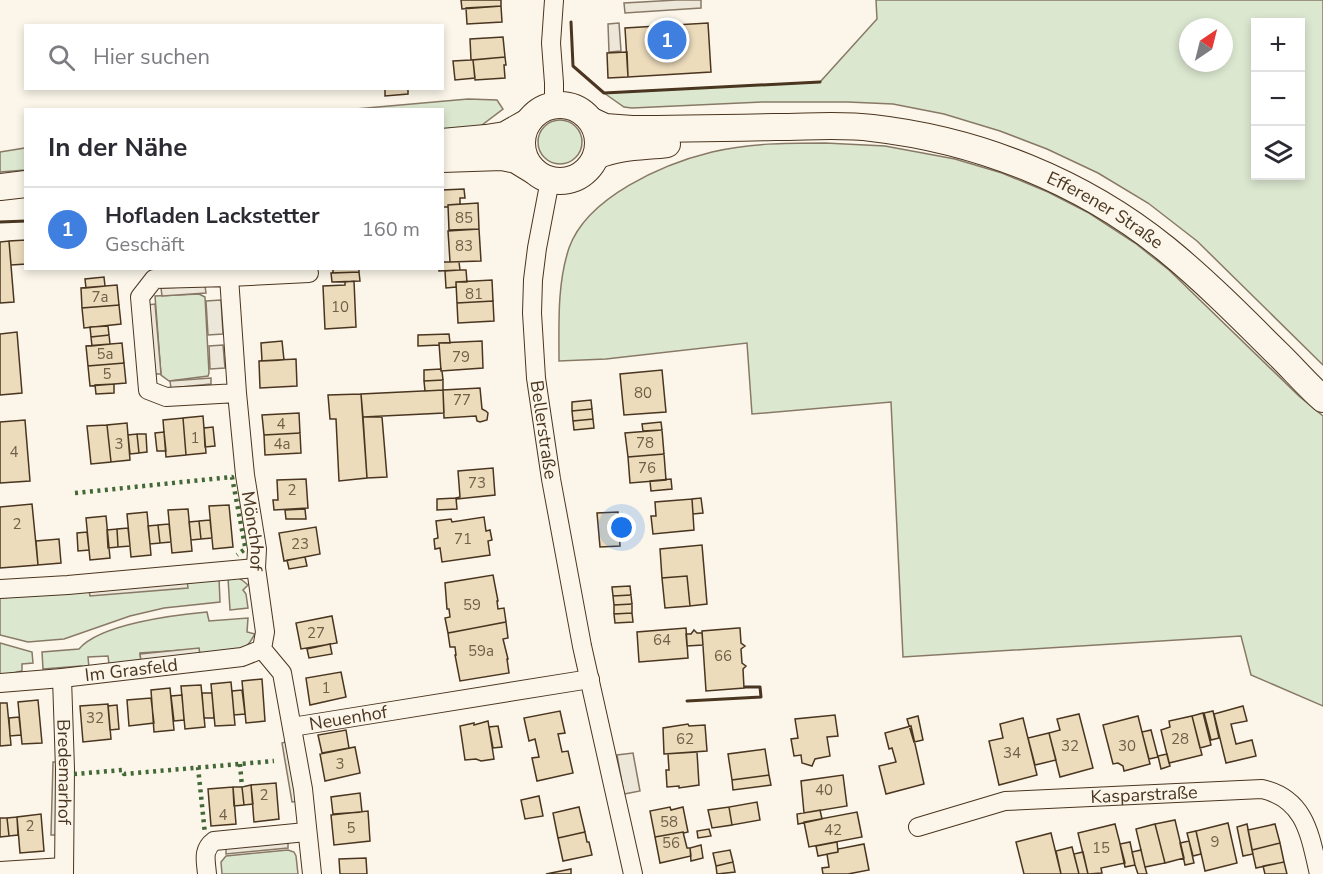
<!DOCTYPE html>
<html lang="de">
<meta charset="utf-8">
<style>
body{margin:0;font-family:"Nunito Sans",sans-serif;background:#f2f2f3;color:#2b2b33}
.controls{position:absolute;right:18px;top:18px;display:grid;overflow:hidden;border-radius:0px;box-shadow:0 3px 9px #0003}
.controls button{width:54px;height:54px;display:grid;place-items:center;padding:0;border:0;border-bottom:2px solid #e1e1e2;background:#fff;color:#2b2b33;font:30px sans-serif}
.compass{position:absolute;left:1179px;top:18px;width:54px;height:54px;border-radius:50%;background:#fff;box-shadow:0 3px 9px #0003;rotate:35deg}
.you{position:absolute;left:622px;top:528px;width:21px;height:21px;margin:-15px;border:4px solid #fff;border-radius:50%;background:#1a73e8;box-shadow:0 0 0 9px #1a73e833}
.badge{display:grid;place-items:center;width:39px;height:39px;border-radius:50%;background:#c62828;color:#fff;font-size:20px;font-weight:700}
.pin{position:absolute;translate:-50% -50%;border:3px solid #fff;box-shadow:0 2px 6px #0006}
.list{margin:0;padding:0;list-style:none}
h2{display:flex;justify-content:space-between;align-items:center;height:78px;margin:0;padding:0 24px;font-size:26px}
h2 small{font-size:20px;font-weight:400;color:#7c7c81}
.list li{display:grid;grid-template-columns:39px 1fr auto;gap:18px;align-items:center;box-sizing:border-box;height:84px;padding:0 24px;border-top:2px solid #e1e1e2}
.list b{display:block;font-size:22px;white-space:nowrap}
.list p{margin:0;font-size:20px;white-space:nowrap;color:#7c7c81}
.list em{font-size:20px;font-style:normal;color:#7c7c81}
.icon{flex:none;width:33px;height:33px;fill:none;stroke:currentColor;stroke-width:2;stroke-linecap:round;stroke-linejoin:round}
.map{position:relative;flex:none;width:1323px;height:874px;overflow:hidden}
.search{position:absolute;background:#fff;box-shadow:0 3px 9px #0003;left:24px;top:24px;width:420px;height:66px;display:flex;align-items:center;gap:15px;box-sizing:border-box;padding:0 21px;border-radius:0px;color:#7c7c81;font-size:22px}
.panel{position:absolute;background:#fff;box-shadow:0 3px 9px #0003;left:24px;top:108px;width:420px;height:162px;border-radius:0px}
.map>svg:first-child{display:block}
</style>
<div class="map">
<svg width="1323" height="874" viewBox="0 0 1323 874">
<rect width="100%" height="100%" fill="#fbf6e9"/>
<path fill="#dce7d0" stroke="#887966" stroke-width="1.5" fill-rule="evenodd" d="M876,0H1323V365L1197,241L1148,203L1098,173L1047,149L1000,131L944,114L893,104L848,102H762L632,108L624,107L604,93L820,82L877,19ZM1256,22H1300V176H1256ZM1188,27H1224V63H1188Z
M468,99L497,100L503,109L474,131L443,135L442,110H344Z
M538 142a22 22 0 1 1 44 0a22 22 0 1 1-44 0Z
M825,143L885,146L955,159L1002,173L1048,192L1089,213L1135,243L1169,270L1300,397L1323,416V706L1251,675L1241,636L903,657L891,402L752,414L747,343L606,359L559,361C559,324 557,284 569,248C587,197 663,164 712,152C749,143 787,143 825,143Z
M25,148V170L0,172V152Z
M199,294L205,297L209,373L208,376L169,381L161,375L155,296Z
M237,577L242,580L248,585L243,590L246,594L248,608L230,610L228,578Z
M219,578L220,602L164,608L130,616L64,639L28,642L0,635V598L89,590L90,595L187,581Z
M207,612L209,621L248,618L247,632L255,634L250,642L244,649L200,655L199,649L140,653L141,661L109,664L108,656L88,657L89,668L81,666L43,669L42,652L79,649C100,624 174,615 207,612Z
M0,643L32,652L33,663L22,664V671C14,672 8,676 0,676Z
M288,850L294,852L296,856L298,874H222L221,862L226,856Z"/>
<path fill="#ede7d9" stroke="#887966" stroke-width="1.5" d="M677,0H701V8L625,13L624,3Z
M619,23L621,51L609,52L608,24Z
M205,286L206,293L162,296L161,288Z
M221,300L223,334L208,335L206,301Z
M155,304L161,374H154L148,305Z
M223,345L225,368L210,369L209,346Z
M211,378V384L171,388L170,381Z
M187,581L188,588L90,596L89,590Z
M199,648L200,655L141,661L140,654Z
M289,741L299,801L292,802L282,743Z
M633,753L640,791L624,794L617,755Z
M53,762H60L58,835H51Z
M288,840V848L226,854V846Z"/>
<path fill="#ecdcbc" stroke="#4a3520" stroke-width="1.5" d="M461,0H501V6L462,9Z
M501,6L502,22L467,24L466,8Z
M708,23L711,72L628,77L625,28Z
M503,37L505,57L471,60L470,39Z
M627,52L628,77L608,78L607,53Z
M505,57L506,65H504L505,78L475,80L473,60Z
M471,60H473L475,78L455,80L453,61Z
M385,88H408V94L385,96Z
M464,189L465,198H460V204L448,205V207H442V190Z
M478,203L479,229L449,230L448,205Z
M479,229L481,261L450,262L448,231Z
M26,240V264L11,265L9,241Z
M9,241L14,302L0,303V242Z
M442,262H459L460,270L439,271V268H442Z
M333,268H359V272L333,273Z
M460,270H466L467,282H456V287L446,288L445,271Z
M359,272L360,281L332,282L331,273Z
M104,277L105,286L86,288L85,279Z
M492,280L493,301L457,303L456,282Z
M354,281L356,327L325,329L323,286L345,285V282Z
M117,285L119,305L82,308L81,288Z
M493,301L494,321L458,323L457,303Z
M119,305L121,324L84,328L82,308Z
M108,326L109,335L91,337L90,327Z
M17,332L22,393L0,395V334Z
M449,334L450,343H439V345L418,346V335Z
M109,335L110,344L92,346L91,337Z
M282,341L284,360L262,361L261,343Z
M482,341L483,368L441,371L439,343Z
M122,343L124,363L88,366L86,346Z
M296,359L297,386L260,388L259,361Z
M124,363L126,383L90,386L88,366Z
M441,369V371H442L443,380L424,381V370Z
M662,370L666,412L624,415L620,374Z
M443,380V390L425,391L424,381Z
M114,384V393L96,394L95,385Z
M480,388L482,409L486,411L488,413L487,420L480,422L477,421L476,416L444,418L443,390Z
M443,390L444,413L363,417L361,394Z
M361,394L367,478L339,481L336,419H330L328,395Z
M591,400L592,409L572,411V402Z
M592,409L593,419L573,421L572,411Z
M299,413L300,433L264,435L262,415Z
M203,416L206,453L186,455L183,418Z
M363,417H382L387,477L367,478Z
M183,418L186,455L166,457L163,420Z
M593,419L594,428L574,430L573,421Z
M25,420L30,481L0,483V422Z
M661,422L662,430L643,431L642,424Z
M127,423L130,460L111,462L107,425Z
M107,425L111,462L91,464L87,426Z
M213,427L215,446L205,447L204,428Z
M662,430L664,454L628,457L625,433Z
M164,432L166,451H157L155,433Z
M300,433L301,453L265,455L264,435Z
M137,434L139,453L130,454L128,435Z
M137,434H146L147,452L139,453Z
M664,454L666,480L630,483L628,457Z
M493,468L495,495L457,499L456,498L460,497L458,471Z
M306,479L308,508L274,510L273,500H278L277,480Z
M671,479L672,489L651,491L650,481Z
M456,498L457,509L437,510V499Z
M701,498L703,513L693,514L692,499Z
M692,499L694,530L653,534L651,516H656L655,502Z
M32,504L38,565L0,568V507Z
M229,505L233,547L213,549L209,506Z
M188,509L192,551L172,553L168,510Z
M305,509L306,519H286L285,510Z
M147,512L151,555L131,557L127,514Z
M618,512L620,546L600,547L597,513Z
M106,516L110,558L90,560L86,518Z
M484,517L486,531L490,530L492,540L488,541L490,555L442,562L440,548L435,549L434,539L438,538L436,521L451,519L452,522Z
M210,520L212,538L201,539L199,521Z
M199,521L201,539L191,540L189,522Z
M169,524L171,542L160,543L158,525Z
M158,525L160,543L150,544L148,526Z
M316,527L320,554L284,561L279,533Z
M128,528L130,546L118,547L117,529Z
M117,529L118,547L108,548L107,530Z
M87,532L89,550L78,551L77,533Z
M59,539L61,563L38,565L36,541Z
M702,545L707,604L690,606L687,576L662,578L660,549Z
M305,557L307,566L289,569L287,560Z
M493,575L498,601H497L498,609L504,608L506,622L448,633L445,618L450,617L449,609H447L445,583Z
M687,576L690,606L665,608L662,578Z
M630,586L631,595L613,596L612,587Z
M631,595L632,604L614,605L613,596Z
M632,604V613L614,614V605Z
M632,613L633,622L615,623L614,614Z
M332,616L337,643L301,649L296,623Z
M506,622L508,638L503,639L508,659H507L509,673L460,681L455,655H456L455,647H450L448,633Z
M686,628L688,658L639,662L637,632Z
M738,628H740L741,643L745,646L741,649L742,663L746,666L743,669L744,688L706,691L702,631Z
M694,630L697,633H702L703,645L687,646L686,634H691Z
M330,644L332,654L309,658L307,649Z
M341,672L346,697L310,705L306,678Z
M262,679L265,721L246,723L242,681Z
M231,682L235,725L215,726L211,684Z
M201,685L205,727L185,729L181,686Z
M170,688L174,730L154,732L151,690Z
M242,690L245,714L234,715L232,691Z
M202,693H212L214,718H204Z
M182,695L184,720L174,721L171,696Z
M151,698L154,723L129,726L127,700Z
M38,700L42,743L22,744L18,702Z
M0,703H7L11,745L0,746Z
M108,704L111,739L83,742L80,706Z
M117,705L119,729L110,730L108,706Z
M1243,706L1247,721L1231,724L1236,744L1252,740L1256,756L1226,763L1214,714Z
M560,711L565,733L558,734L562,752L568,751L573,773L537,781L532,758L539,757L535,739L529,741L524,718Z
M1213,711L1219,738L1211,740L1204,713Z
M1203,713L1211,745L1200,748L1192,716Z
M1079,714L1093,768L1060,777L1049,733L1060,730L1057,719Z
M835,715L838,736L827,737L830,756L815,759L812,766L802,763L801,755L794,756L791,739L798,738L795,719Z
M918,716L923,740L914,742L907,719Z
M1138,716L1150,764L1124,771L1123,766L1118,763L1113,764L1103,725Z
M1192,716L1202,755L1169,763L1161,730L1170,727L1169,721Z
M19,717L21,735L10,736L9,718Z
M1023,718L1037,775L999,785L989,741L1003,738L1000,724Z
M488,721L494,759L481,761L476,759L465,760L460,726L474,723V725Z
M688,724L689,726L705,725L707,751L664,754L663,728Z
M498,726L502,747L493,748L489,727Z
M911,726L924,784L886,794L879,766L896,762L892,748L889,749L885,733Z
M346,730L349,748L322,753L318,735Z
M1151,730L1158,757L1149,759L1142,732Z
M1049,733L1056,760L1035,765L1028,738Z
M355,747L360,773L325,781L320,754Z
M765,749L769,775L732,780L728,754Z
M697,752L699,785L679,788V786L667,787L666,770H669L668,754H664Z
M1167,754L1170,766L1161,769L1158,756Z
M769,775L771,785L733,790L732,780Z
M843,775L847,806L804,813L801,781Z
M276,783L279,819L254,822L251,785Z
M251,785L253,804L244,805L242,787Z
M233,787L236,824L211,826L208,789Z
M233,787H242L244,805L234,806Z
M360,793L362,812L333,814L331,797Z
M539,796L543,816L525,819L521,800Z
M757,802L760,820L732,825L729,807Z
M579,807L585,832L558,838L553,813Z
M670,807L671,810L683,807L688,832L684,833L683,832L655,837L650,811Z
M729,807L732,825L712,828L708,810Z
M820,810L822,819L798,824L797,814Z
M368,811L370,841L334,845L331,815Z
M857,812L862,837L809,847L804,822Z
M41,814L44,851L20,853L17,817Z
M17,817L18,835L9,836L7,818Z
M0,818H7L9,836L0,837Z
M1175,820L1184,858L1165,863L1155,824Z
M1228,823L1237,863L1205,871L1196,831Z
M1115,824L1125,863L1101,868L1102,873L1088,874L1078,833Z
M1155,824L1165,863L1145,867L1136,829Z
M1247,824L1253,854L1243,856L1237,827Z
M1275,824L1280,843L1252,850L1248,830Z
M709,829L711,836L698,838L697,831Z
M1196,831L1201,854L1193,856L1187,833Z
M585,832L587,842H589L592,855L563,861L558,838Z
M683,832L687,848H690L691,856L660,863L655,837Z
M1051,833L1061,874H1024L1016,842Z
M1189,841L1194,863L1185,865L1180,843Z
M837,842L838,852L818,856L816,846Z
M1130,842L1135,865L1125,867L1120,844Z
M1280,843L1284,862L1256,868L1252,850Z
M864,844L869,870L848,874H823L822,868L829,867L827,854L838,852V849Z
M701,845L703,858L691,861L690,848Z
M1072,847L1079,874H1061L1056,851Z
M730,850L733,862L716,866L713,853Z
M1141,850L1145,867L1147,874H1138L1135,865L1132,852Z
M1083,852L1088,874H1079L1074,854Z
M366,858L367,874H340L339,859Z
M733,862L735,872L717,874L716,866Z
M1284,862L1287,874H1265L1263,866Z
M571,869V874H546Z"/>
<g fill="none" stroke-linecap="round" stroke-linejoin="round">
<g stroke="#4a3520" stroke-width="20">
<g id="street">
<path d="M554,0L551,43L554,83V105"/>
<path id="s1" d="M550,180L537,248L533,280L532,313L536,378L551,479L582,646L633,874"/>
<path d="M229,277L309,273"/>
<path id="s2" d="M237,393L166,397L148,390L140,297L154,279L229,277L237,393L245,475L257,549L256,568L265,632L262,649L282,673L303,789L312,874"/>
<path d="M0,589L68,585L256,568"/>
<path id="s3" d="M62,678L65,769L64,874"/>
<path id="s4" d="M0,683L62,678L242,657L262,649"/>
<path id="s5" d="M292,727L590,679"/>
<path id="s6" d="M918,827L1005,801L1262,789C1306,799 1310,836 1319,874"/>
<path d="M0,871L64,867"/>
<path d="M207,874C206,861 202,850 214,841L306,832"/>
</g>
</g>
<g stroke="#4a3520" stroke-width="28">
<g id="secondary">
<circle cx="560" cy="143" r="38"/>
<path id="s7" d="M592,121L605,127L632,129C680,129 728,128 777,127C808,127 841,124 872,128C978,140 1082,181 1166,249C1204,280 1240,316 1275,351C1291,366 1306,384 1323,399"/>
<path d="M442,142L486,138L505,135L528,122"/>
<path d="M596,156C619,146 643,147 667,144"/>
<path d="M442,159L502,157L516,160L534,171"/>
<path d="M0,187L26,184"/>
</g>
</g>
<use href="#street" stroke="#fbf6e9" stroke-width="18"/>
<use href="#secondary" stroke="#fbf6e9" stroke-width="26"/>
<path stroke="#436837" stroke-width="4.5" stroke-dasharray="3 4.5" stroke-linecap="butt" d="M75,493L232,477L245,546L244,550L237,555
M240,764L242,787
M198,767L205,834
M74,774L123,770L124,774L274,761"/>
<path stroke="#4a3520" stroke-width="3" d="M571,22L573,66L604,93L820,82
M0,222L26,221
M687,701L761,697L760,687H745"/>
</g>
<g text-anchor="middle" stroke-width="4.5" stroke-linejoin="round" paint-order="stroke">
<g font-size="15" fill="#725f47">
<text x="464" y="223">85</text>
<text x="464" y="251">83</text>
<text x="474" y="299">81</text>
<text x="100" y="302">7a</text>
<text x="340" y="312">10</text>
<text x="105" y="359">5a</text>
<text x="461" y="362">79</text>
<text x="107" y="379">5</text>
<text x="643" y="398">80</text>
<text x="462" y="405">77</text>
<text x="281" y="429">4</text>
<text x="195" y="443">1</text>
<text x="645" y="448">78</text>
<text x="119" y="449">3</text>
<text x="282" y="449">4a</text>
<text x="14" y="457">4</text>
<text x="647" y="473">76</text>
<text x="477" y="488">73</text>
<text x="292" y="495">2</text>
<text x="17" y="529">2</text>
<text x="463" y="544">71</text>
<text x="300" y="549">23</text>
<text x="472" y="610">59</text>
<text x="316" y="638">27</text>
<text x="662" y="645">64</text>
<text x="481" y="656">59a</text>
<text x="723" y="661">66</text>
<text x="326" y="693">1</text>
<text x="95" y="723">32</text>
<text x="685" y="744">62</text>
<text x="1180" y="744">28</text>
<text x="1070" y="751">32</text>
<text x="1127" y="751">30</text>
<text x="1012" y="758">34</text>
<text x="340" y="769">3</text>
<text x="824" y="795">40</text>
<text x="264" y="800">2</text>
<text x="223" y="820">4</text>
<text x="669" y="827">58</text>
<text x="30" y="831">2</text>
<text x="351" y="833">5</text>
<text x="833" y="835">42</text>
<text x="1215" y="847">9</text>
<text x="671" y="848">56</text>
<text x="1101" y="853">15</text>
</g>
<g font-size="18" fill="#4a3520" stroke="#fbf6e9">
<text dy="6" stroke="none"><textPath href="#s7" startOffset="531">Efferener Straße</textPath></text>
<text dy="6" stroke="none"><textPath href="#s1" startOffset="252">Bellerstraße</textPath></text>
<text dy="6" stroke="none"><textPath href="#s2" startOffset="537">Mönchhof</textPath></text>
<text dy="6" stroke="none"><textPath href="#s4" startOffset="132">Im Grasfeld</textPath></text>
<text dy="6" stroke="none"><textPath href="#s5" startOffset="57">Neuenhof</textPath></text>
<text dy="6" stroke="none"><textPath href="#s3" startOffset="94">Bredemarhof</textPath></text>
<text dy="6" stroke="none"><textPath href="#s6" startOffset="230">Kasparstraße</textPath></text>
</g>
</g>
</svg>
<div class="controls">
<button>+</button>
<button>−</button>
<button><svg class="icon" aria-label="layers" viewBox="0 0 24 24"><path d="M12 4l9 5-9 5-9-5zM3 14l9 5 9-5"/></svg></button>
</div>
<svg class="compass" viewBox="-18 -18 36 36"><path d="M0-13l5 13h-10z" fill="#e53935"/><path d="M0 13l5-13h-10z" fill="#7c7c81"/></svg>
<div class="you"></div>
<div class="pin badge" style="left:667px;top:40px;background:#3f7fe0">1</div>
<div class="search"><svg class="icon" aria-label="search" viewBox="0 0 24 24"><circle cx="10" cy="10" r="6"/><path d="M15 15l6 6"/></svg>Hier suchen</div>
<section class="panel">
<h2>In der Nähe<small></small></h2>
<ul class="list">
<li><span class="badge" style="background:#3f7fe0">1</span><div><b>Hofladen Lackstetter</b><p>Geschäft</p></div><em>160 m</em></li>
</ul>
</section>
</div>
